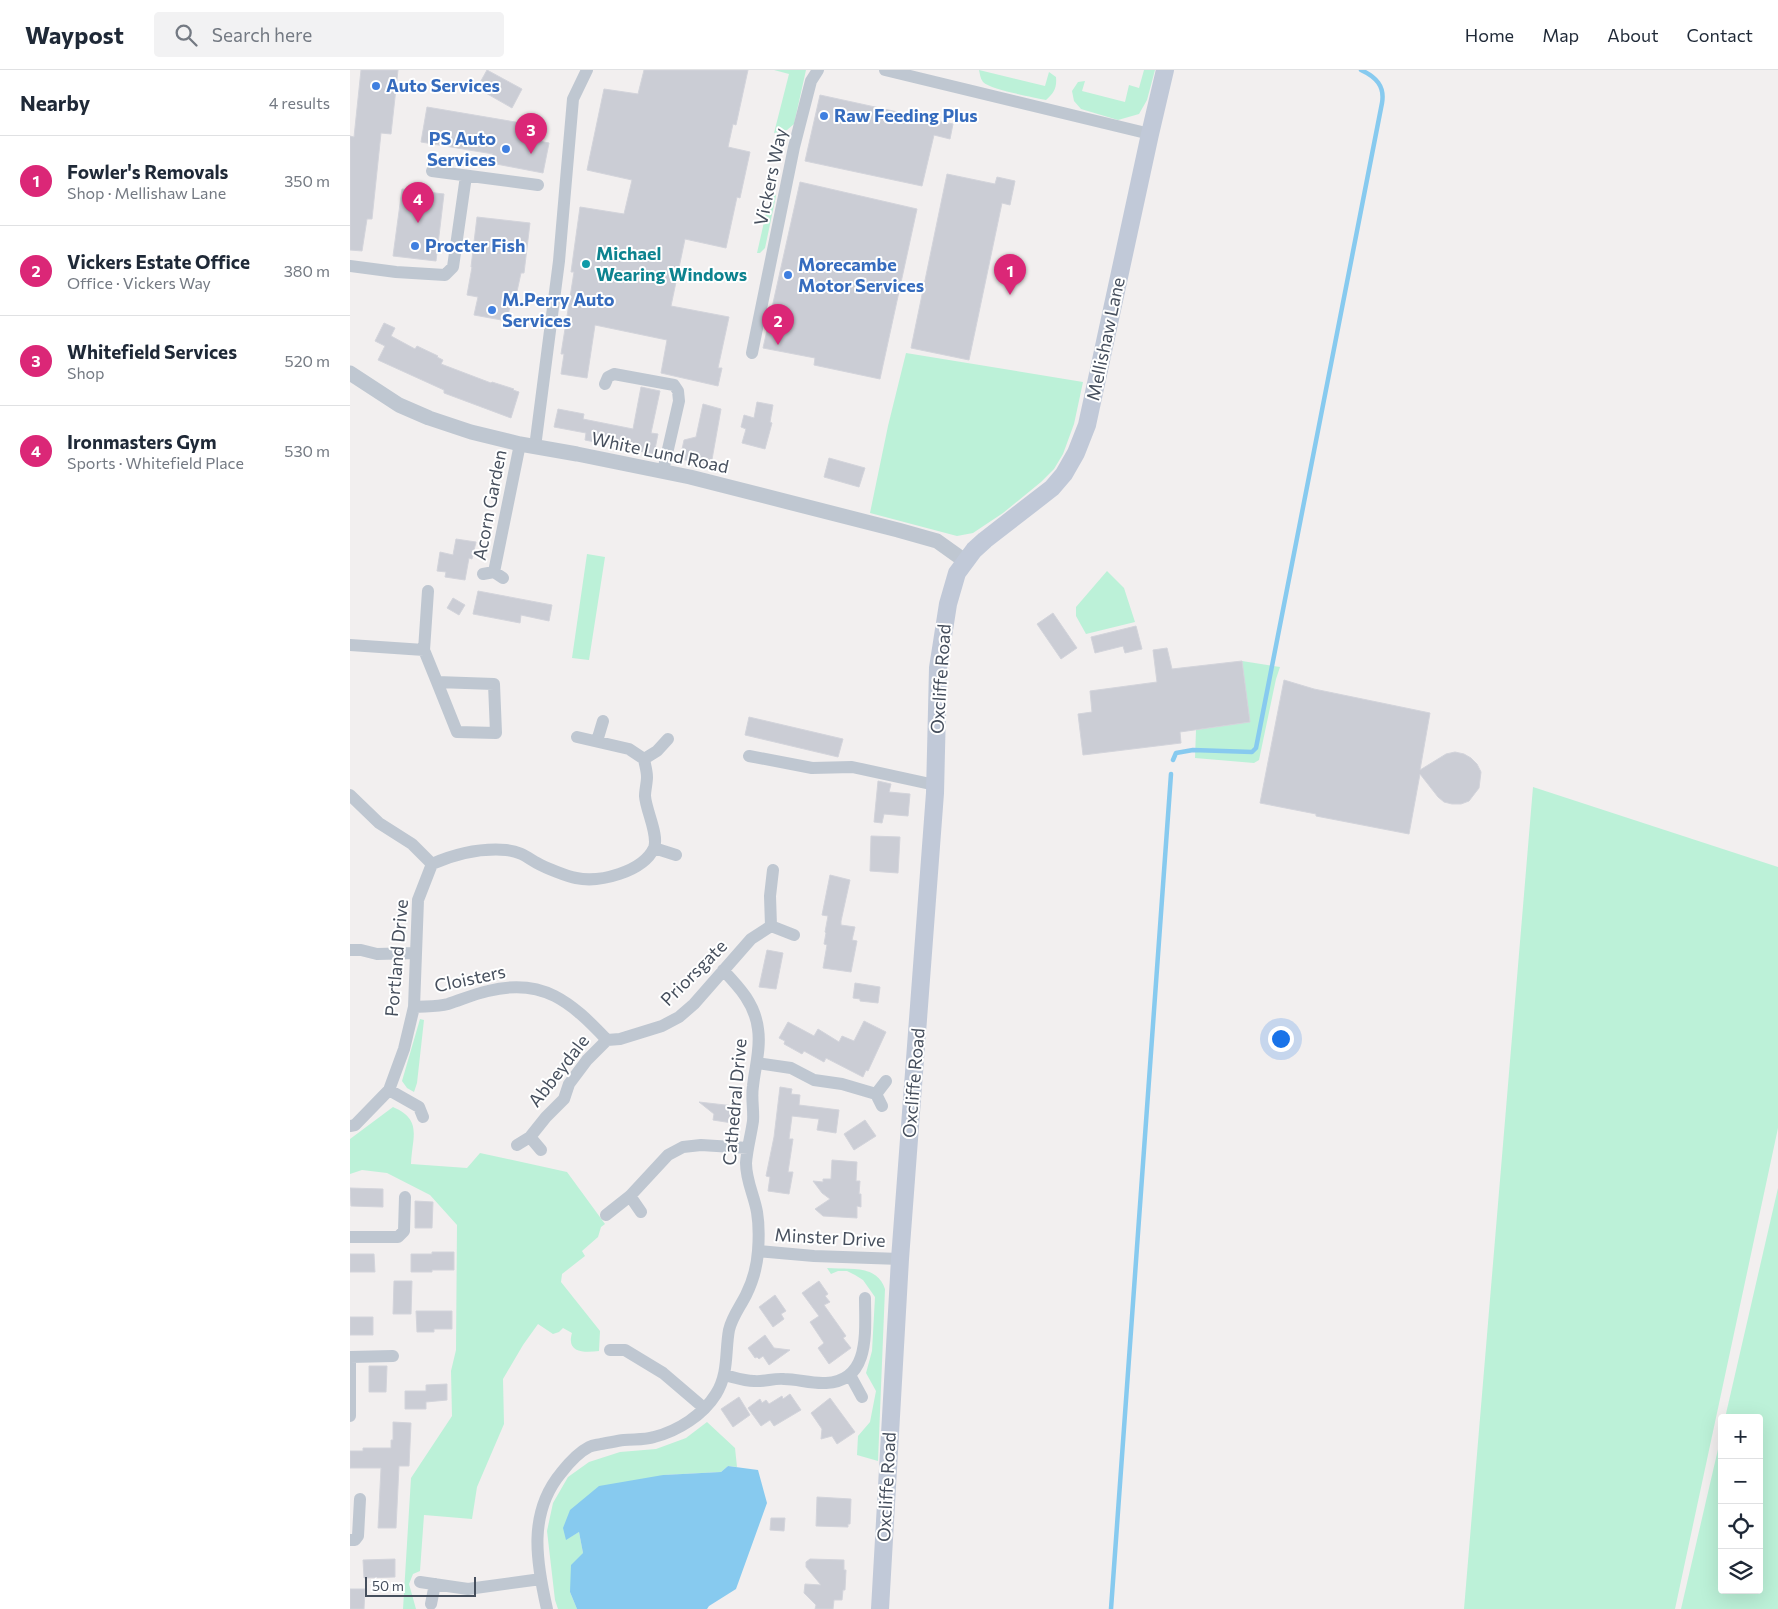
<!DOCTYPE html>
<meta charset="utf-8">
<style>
body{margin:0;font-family:Commissioner,sans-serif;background:#f2f2f3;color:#1f2937}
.controls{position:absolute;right:15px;bottom:15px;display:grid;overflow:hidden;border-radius:5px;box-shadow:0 5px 20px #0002}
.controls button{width:45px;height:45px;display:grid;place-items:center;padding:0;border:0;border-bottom:1px solid #e0e1e3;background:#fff;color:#1f2937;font:25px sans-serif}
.scale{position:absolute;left:15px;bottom:12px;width:111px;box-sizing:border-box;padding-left:5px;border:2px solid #464f5d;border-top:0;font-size:14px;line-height:18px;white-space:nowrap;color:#464f5d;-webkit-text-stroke:4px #fff;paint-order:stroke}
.you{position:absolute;left:930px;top:968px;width:18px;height:18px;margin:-12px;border:4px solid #fff;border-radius:50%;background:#1a73e8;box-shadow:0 0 0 8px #1a73e833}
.badge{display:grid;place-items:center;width:32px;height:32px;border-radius:50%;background:#db2777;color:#fff;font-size:16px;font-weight:700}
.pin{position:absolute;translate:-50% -41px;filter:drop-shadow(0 1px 2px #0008)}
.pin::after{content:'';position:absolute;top:26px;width:18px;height:15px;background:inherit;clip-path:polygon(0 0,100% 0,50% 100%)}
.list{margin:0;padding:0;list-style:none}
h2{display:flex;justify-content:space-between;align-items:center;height:65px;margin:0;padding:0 20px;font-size:21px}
h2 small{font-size:16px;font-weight:400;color:#747a83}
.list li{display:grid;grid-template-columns:32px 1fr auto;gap:15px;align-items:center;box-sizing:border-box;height:90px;padding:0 20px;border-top:1px solid #e0e1e3}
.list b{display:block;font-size:19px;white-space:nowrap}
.list p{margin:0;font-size:16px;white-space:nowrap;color:#747a83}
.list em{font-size:16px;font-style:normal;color:#747a83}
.icon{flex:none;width:28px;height:28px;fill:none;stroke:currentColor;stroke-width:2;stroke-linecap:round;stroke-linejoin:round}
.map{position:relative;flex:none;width:1428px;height:1539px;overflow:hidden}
header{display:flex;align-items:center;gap:30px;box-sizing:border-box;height:70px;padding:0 25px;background:#fff;border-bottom:1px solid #e0e1e3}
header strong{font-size:24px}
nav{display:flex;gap:28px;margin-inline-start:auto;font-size:18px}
.search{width:350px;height:45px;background:#f2f2f3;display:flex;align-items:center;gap:12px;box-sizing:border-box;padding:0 18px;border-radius:5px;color:#747a83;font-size:19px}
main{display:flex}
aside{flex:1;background:#fff}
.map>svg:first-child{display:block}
</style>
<header>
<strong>Waypost</strong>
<div class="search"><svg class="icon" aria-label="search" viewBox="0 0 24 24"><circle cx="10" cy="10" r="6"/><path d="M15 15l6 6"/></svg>Search here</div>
<nav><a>Home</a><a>Map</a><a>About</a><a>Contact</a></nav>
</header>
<main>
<aside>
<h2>Nearby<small>4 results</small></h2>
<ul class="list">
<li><span class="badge">1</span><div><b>Fowler's Removals</b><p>Shop · Mellishaw Lane</p></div><em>350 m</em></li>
<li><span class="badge">2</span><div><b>Vickers Estate Office</b><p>Office · Vickers Way</p></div><em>380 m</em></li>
<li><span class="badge">3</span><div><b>Whitefield Services</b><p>Shop</p></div><em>520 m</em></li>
<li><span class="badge">4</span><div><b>Ironmasters Gym</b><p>Sports · Whitefield Place</p></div><em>530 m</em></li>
</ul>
</aside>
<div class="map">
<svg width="1428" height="1539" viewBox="0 0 1428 1539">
<rect width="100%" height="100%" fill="#f2efef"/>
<path fill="#bcf1d8" d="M424,0H456L444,54L437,60L424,63L439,4Z
M629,0L695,16L699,2L706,7C707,18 704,23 696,30C683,27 641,20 633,12C630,8 630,4 629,0Z
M794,0H805L797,30L789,44L768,50L731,39L724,31L722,21L728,12L735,11L732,21L775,32L779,15L789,18Z
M421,121L424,122L426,126L415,178L410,183H407Z
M556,283L733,312L724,354L713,384L704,399L691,412L653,443L623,463L607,466L520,443L538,356Z
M237,484L255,487L239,590L222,588Z
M757,501L774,518L785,552L736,564L726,546V537Z
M892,591L930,597L926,609L909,690L904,693L845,688L846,660L900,652Z
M1183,717L1428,797V1058L1325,1539H1114Z
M70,949L74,950L67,1013L64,1022L57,1018L52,1011Z
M43,1037C73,1050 62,1067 61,1094L117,1098L130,1083L217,1102L255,1154L251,1157L248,1167L232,1181L235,1186L212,1204L211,1212L250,1261L249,1281C234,1283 216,1283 222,1263L213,1258L209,1262L203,1264L188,1254L173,1275L153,1309L154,1354L127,1417L122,1449L74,1445L70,1501L63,1504L59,1514L66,1539H53L61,1408L102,1346L101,1301L106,1280L107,1155L80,1125L37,1103L12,1100L0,1104V1069Z
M1428,1118V1539H1331L1372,1362V1520H1409V1348H1375Z
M477,1198C500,1200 527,1194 535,1219L528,1391L507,1385L508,1366L520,1352L526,1321L516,1303L522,1281L525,1227L513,1210L505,1205L497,1201H488L481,1204Z
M357,1352L385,1378L387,1397L378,1396L371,1402L313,1405L217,1469L229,1462L233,1483L220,1522L227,1539H208L205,1530L197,1461L203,1433L218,1407L239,1392L270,1382L306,1379L336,1368Z"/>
<path fill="#87caef" d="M378,1396L408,1400L417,1433L386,1519L359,1536L357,1539H227L220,1522L221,1495L233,1483L229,1462L216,1470L213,1458L220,1440L249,1416L313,1405L371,1402Z"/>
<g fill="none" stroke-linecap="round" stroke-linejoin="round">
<path stroke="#87caef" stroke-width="4.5" d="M823,690L826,683L843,680L902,682L906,678L1032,33C1035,16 1026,7 1011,0
M761,1539L821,704"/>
</g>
<path fill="#cbcdd5" stroke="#d3d4db" d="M11,0H48L41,64L31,63L22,149H17L12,181L0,180V66L4,67Z
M137,0L172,19L162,38L127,18Z
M294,0H398L386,55L383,54L378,77L400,82L390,128L387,127L376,178L335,169L321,236L379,247L368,298H372L368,316L311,303L317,270L245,255L237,308L211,304L214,284H211L224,202H221L230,137L274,144L282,110L237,100L254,19L288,24Z
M470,25L603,54L600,69L584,65L572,116L455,91Z
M77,37L177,54L174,68L199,73L193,103L141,93L143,84L71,72Z
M597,104L645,114L647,107L665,111L660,135L652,133L619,290L561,278Z
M450,112L567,139L530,309L464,295L465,288L413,278Z
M52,119L94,124L86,191L43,186Z
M127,147L180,153L174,203H171L166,226H162L157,251L124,245L128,227L117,225L122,197H121Z
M34,253L45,258L41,266L65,279L67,276L88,286L87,287L93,290L91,294L141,313L142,312L164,319L163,320L169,322L161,348L94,323V320L28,290L35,276L25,271Z
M291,317L310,321L301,363L308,364L304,384L235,370L236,363L204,357L208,339L234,344L233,349L283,359Z
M407,332L423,335L420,352L422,353L415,379L392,373L396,359L391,357L394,345L404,348Z
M353,334L371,339L361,395L330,389L334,370L346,367Z
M479,388L515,398L509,417L474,407Z
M106,469L126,472L122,489L119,488L115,510L95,507L96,502L87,501L90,482L103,485Z
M128,521L202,535L199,551L171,545L170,553L123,544Z
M103,528L115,535L109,545L97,538Z
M703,543L727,578L711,589L687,554Z
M786,556L792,579L775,583L773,576L745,583L741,567Z
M817,578L822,599L892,591L900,652L830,662L831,673L733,685L728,644L742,642L740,621L807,612L803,580Z
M934,610L964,619L1080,643L1070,700L1096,684L1105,682L1114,684L1121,688L1127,694L1131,702L1129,718L1119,731L1111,734H1102L1094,732L1088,727L1070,704L1059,764L966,746V744L910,733Z
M399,647L493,669L488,687L395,665Z
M528,711L541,714L539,722L560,724L558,746L534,744L532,753L524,752Z
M521,766L550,767L548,803L520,801Z
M480,805L500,810L491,851V855L505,857L502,870L507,871L501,902L473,898L477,875L474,874L476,863L475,862L478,846L472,845Z
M417,880L433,883L426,919L409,917Z
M505,913L530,917L528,933L510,931V929L503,928Z
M514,951L536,962L518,1001L516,1000L513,1007L476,988L474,992L454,981L452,984L434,974L435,971L429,968L438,952L464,966L468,959L489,972L492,966L504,971Z
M430,1017L442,1019L441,1024L450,1025L449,1035L489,1040L486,1063L467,1060L469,1049L442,1046L439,1069H443L438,1102H443L439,1124L418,1121L420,1107L416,1106L424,1067Z
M349,1032L384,1036L382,1053L363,1050L364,1044Z
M515,1050L526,1066L504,1080L494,1064Z
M482,1090L507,1092L506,1111H510L509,1124H511V1137L507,1136V1148L473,1146L465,1139L480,1129L472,1123L463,1111L473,1112V1109H481Z
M0,1118L33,1119V1137L1,1136Z
M65,1131L83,1132L82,1158H65Z
M82,1182H104V1200H82V1202H61V1184H82Z
M0,1184H24L25,1202H0Z
M44,1211H62L61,1244H43Z
M469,1211L478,1224L475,1226L480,1232L474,1235L496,1266L493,1268L501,1278L479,1294L468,1278L474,1273L460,1252L469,1246L452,1223Z
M425,1225L436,1241L431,1244L434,1249L423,1257L409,1237Z
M66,1241H102V1259H84V1262H67Z
M0,1247H23V1265H0Z
M415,1265L424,1278L440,1280L419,1295L413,1286L409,1289L407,1287L405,1288L398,1278Z
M19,1296H37L36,1322H19Z
M97,1314V1330L76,1332V1339H55V1321H76V1315Z
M440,1324L451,1340L424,1356L420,1350L411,1356L398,1338L410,1329L412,1333L416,1330L419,1334L432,1326L433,1329Z
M389,1327L400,1345L383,1357L371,1339Z
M480,1328L505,1362L487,1374L482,1366L471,1369L472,1359L461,1343Z
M43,1352L61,1353L59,1396H49L46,1458H28L31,1398H0V1381H13V1378H41V1370H43Z
M467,1427L501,1429L500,1454H498V1457L466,1456Z
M421,1448H435L434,1461L420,1460Z
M45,1489V1507L14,1508L13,1490Z
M460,1489L494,1490V1500H496L495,1520H493L492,1530H484L483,1539H465L466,1535L454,1523L455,1514L471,1515L456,1497V1492Z
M0,1519H15L14,1539H0Z"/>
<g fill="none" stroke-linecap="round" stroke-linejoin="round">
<path stroke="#bfc7d1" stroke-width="12" d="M535,0L800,64
M82,101L188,115
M0,196L46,202L95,205L103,197L116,106
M402,283L444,77L461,11L468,0
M255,314L258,307L264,304L324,315L328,321L329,331L313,401
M185,377L209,191L223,29L237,0
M144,502L170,374
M133,504L144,502L153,508
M78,521L74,580L87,612L144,614L146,663L107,662L87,612
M0,575L74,580
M247,671L253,651
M399,686L462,698L502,697L585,715
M294,689L307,681L318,669
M0,725L29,753L62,774L82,794
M304,778L326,785
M82,794C105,784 131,778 156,780C171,782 175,786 187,793C196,798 216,806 226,808C249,813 293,802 304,778C309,765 296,741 295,726C295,720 297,713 297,707C297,701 295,695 294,689L279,679L227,667
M421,856L444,865
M0,880H11L27,884L66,883
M64,937C75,936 87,937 98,934C111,930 124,924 138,921C193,907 221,932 257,970
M257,970L270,969L312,956L329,947L344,934L401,869L421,856L420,826L423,800
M407,993L441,998L464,1010L492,1014L526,1024L532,1036
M39,1020L69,1037L73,1047
M526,1024L536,1011
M0,1056L5,1055L39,1020L54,979L64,937L68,830L82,794
M180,1067L191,1080
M167,1075L180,1067L196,1047L214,1029L219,1014L237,990L257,970
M280,1126L291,1142
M256,1145L280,1126L318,1085L333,1077L351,1075L398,1078
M0,1167H48L54,1161L55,1127
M408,1181L464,1186L550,1189
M260,1280H275L313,1303L354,1338
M0,1287L43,1286
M374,1305C383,1307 394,1311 404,1311C414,1312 424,1308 434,1309C448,1309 461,1314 476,1313C521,1311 515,1261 515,1228
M500,1305L512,1327
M0,1346V1287
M0,1470H5L8,1466L10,1429
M70,1512L118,1519L191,1509
M81,1534L85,1514
M197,1539C186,1491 178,1443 211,1403C218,1394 229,1382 239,1377C243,1375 247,1375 251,1374C258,1373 266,1371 274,1370C284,1369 295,1370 304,1367C328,1361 353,1345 366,1324C379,1303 375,1281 379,1260C382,1247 390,1237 396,1225C403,1211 407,1196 408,1181C409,1168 409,1154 407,1142C404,1125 396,1111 396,1093C397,1079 401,1065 403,1051C404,1040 401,1028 403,1016C405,997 411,978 408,959C405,934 390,918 373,900"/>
<path stroke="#bfc7d1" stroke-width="15" d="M0,303L49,335L79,348L121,362L170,374L227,384L340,407L548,460L587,471L615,491"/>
<path stroke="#c1c9d8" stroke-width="18" d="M530,1539L550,1189L585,723L588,598L598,534L607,503L624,480L635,470L702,418L714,404L726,383L737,355L800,64L815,0"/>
</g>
<g fill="#3f7fe0" stroke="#fff" stroke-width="2">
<circle cx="26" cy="16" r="5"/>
<circle cx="474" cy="46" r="5"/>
<circle cx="156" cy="79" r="5"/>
<circle cx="65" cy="176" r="5"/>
<circle cx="438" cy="205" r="5"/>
<circle cx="142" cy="240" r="5"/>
</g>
<circle fill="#0f9aa8" stroke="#fff" stroke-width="2" cx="236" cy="194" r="5"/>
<g text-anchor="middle" stroke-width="4" stroke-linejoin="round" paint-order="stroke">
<g font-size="18" font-weight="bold" fill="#366cbe" stroke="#fff" text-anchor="start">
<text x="36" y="22">Auto Services</text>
<text x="484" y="52">Raw Feeding Plus</text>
<text x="146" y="75" text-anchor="end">PS Auto<tspan x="146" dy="21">Services</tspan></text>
<text x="75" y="182">Procter Fish</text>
<text x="448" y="201">Morecambe<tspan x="448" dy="21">Motor Services</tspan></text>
<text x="152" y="236">M.Perry Auto<tspan x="152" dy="21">Services</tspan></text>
</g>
<g font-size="18" fill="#464f5d" stroke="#fff">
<text transform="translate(421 107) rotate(-78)" y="6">Vickers Way</text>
<text transform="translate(756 269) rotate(-78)" y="6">Mellishaw Lane</text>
<text transform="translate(310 383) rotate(12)" y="6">White Lund Road</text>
<text transform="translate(140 435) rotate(-79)" y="6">Acorn Garden</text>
<text transform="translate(591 609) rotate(-86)" y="6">Oxcliffe Road</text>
<text transform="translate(47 888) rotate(-85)" y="6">Portland Drive</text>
<text transform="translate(344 903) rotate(-45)" y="6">Priorsgate</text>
<text transform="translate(120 909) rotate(-12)" y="6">Cloisters</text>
<text transform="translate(209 1001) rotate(-52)" y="6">Abbeydale</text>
<text transform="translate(564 1013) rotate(-85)" y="6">Oxcliffe Road</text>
<text transform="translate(385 1032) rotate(-85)" y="6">Cathedral Drive</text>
<text transform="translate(480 1168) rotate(3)" y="6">Minster Drive</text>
<text transform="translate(537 1417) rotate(-87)" y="6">Oxcliffe Road</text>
</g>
<g font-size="18" font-weight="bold" fill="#0d838f" stroke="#fff" text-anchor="start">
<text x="246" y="190">Michael<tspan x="246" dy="21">Wearing Windows</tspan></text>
</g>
</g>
</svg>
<div class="controls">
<button>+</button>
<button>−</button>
<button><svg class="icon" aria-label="locate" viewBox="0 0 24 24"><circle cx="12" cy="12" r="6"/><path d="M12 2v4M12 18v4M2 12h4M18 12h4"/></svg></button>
<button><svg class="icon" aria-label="layers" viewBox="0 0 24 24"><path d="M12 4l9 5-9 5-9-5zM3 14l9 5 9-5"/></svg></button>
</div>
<div class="scale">50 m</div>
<div class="you"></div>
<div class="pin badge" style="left:660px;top:225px">1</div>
<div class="pin badge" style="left:428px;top:275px">2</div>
<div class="pin badge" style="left:181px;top:84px">3</div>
<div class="pin badge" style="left:68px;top:153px">4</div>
</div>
</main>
